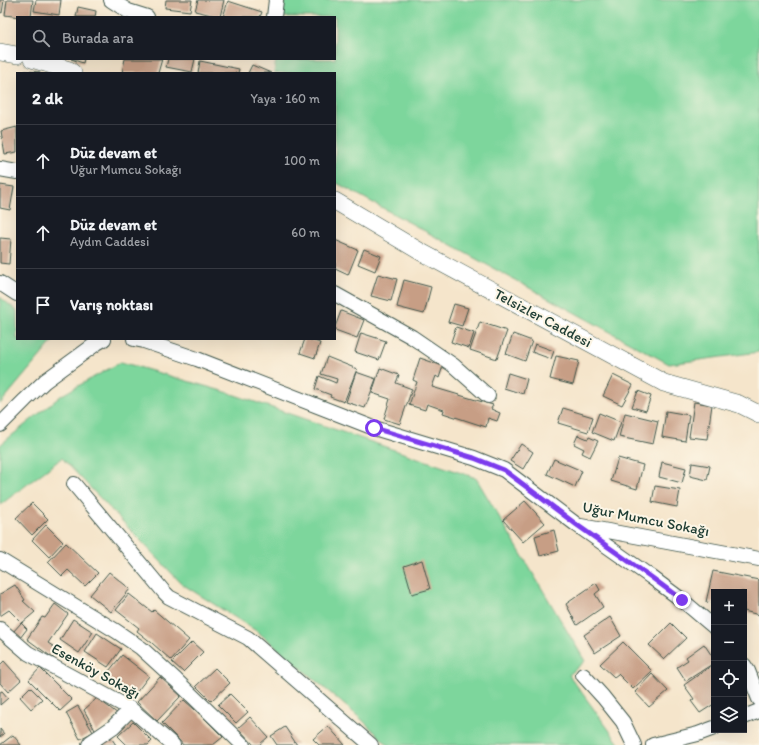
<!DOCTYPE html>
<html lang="tr">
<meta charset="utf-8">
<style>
body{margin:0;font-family:Itim,sans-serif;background:#242831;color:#f1f3f6}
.controls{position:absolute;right:12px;bottom:12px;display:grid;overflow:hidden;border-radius:0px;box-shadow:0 4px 16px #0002}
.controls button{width:36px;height:36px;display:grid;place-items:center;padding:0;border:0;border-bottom:1px solid #363941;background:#171b24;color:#f1f3f6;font:20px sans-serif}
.stop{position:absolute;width:12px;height:12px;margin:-9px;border:3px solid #7c3aed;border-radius:50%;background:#fff}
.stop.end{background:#7c3aed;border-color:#fff;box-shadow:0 1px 4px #0008}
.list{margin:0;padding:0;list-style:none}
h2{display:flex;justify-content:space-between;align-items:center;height:52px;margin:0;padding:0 16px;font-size:17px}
h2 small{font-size:13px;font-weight:400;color:#9ea1a6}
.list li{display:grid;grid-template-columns:26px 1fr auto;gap:12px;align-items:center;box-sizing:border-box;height:72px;padding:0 16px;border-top:1px solid #363941}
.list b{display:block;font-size:15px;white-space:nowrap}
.list p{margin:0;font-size:13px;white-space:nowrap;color:#9ea1a6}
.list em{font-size:13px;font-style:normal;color:#9ea1a6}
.icon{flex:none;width:22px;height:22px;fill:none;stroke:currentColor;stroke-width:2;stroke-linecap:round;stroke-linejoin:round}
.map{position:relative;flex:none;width:759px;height:745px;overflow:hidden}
.search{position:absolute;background:#171b24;box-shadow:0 4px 16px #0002;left:16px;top:16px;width:320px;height:44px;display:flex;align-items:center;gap:10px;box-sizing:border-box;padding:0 14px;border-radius:0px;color:#9ea1a6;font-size:15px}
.panel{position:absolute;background:#171b24;box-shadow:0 4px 16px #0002;left:16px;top:72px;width:320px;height:268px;border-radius:0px}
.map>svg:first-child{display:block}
</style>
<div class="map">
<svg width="759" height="745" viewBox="0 0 759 745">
<rect width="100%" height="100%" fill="#fcf5e5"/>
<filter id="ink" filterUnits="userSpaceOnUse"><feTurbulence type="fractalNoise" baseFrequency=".025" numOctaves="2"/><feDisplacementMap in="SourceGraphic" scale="8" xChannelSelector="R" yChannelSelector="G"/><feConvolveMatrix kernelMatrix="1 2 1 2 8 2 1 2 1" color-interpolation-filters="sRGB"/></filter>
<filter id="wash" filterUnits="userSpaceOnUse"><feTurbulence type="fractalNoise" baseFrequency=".012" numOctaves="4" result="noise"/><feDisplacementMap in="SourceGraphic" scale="16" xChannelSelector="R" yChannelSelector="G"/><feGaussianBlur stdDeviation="0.9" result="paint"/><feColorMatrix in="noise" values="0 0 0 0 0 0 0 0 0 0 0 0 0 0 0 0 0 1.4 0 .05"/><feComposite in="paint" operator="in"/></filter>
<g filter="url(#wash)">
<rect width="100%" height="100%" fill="#f5e5cb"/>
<path fill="#7dd69c" stroke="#4e8a68" d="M285,0H759V352L669,364L335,182V73H274L276,59H335V17H282Z
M0,297L17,311V339H51L53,341L0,404Z
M121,362L229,393L476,478L585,661L569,675L620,745H388L360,718L258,632L182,584L62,458L0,505V445L62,395Z"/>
<g id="blocks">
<path fill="#c79e85" d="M0,0H4L2,13L0,12Z
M7,0H33L31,17H20L5,15Z
M36,0H61L59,15L34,11Z
M166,0H192L190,11L165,8Z
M198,0H224L220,17L195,11Z
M228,1L262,12L260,17H223Z
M78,7L96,11L95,17H76Z
M71,59H84L83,63Z
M125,59H162L158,73H122Z
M168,59H195L192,72L166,67Z
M200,61L239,69L238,73H198Z
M252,65L271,73H248Z
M25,71L40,72V73H25Z
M17,127V152L5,154L1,131Z
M0,185L14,187L10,210L0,208Z
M0,238L11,239L9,264L0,263Z
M335,240L358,250L348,275L335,269Z
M364,249L381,256L375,271L358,264Z
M378,274L397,279L391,301L371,296Z
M404,280L431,287L424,314L397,307Z
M454,304L468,308L462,326L448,322Z
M341,311L364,320L357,338L335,330V327Z
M480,322L507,331L497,359L470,350Z
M456,327L474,333L469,348L451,342Z
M361,333L386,341L379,360L355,352Z
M513,334L532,341L525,361L506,354Z
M305,339H308L320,343L315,358L300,353Z
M535,344L554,351L551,359L532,352Z
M556,356L579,361L573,385L550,379Z
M327,357L357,369L344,402L330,397L331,395L315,389L319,376L336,383L337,379L321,374Z
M420,358L443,366L439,378L436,376L432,387L493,405L491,409L500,413L497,421L488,418L486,427L443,413L444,410L427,404L425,410L409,405L417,382L413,380Z
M380,368L399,375L396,383L412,389L400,424L384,419L390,399L372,393Z
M356,372L376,379L365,408L346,402Z
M508,373L527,379L523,394L504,388Z
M613,375L633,385L622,405L603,396Z
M638,391L651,396L646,411L632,407Z
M694,402L712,405L707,439L689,437Z
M563,408L593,417L588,432L558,423Z
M666,411L689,415L685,441L662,437Z
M599,413L621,422L614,441L592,432Z
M625,413L658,421L653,444L619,437Z
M578,435L588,439L589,437L598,441L590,457L582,453L584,449L574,444Z
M521,444L533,452L523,469L510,461Z
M618,458L643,465L637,489L611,481Z
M554,459L582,471L575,487L547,474Z
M662,462L686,468L682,483L659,477Z
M692,463L710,466L707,480L690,476Z
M655,486L680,490L677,507L652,502Z
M525,501L545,523L523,542L503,520Z
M32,503L48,519L32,535L16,518Z
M46,525L63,542L49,557L32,540Z
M554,530L559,551L540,556L535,536Z
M66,543L98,573L85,586L68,570L62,576L48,562Z
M422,560L430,589L412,594L404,566Z
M713,571L759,580V615L744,611V592H714V603L706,602Z
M109,572L130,589L111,612L90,595Z
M596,583L600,590L595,594L603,607L577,625L566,604Z
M15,585L25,600L23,601L35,612L22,623L9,610L0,616V594Z
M129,594L152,612L154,610L189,640L171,660L152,643L137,631L139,628L116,610Z
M55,604L68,614L48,643L59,650L53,658L27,639L42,617L45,618Z
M610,617L621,636L595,653L584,635Z
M73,619L93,632L79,653L60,640Z
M21,623L27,629L20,638L13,632Z
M671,623L686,638L664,659L649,645Z
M97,633L121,649L108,667L85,652Z
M192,642L203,652L183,672L172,662Z
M623,642L652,671L633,689L618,674L614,677L600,664Z
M704,644L714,659V663L686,681L677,667L688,660L686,657Z
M122,655L149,676L132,698L105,676Z
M4,661L21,680L8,692L0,683V665Z
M714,664V704L700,713L691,701L694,699L684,685Z
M40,668L72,700L60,711L29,680Z
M215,668L230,683L211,701L196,686Z
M652,674L668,691L649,707L635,692Z
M160,677L181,696L157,721L137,702Z
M30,687L42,699L31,709L20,697Z
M2,691L8,698L0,705V692Z
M230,694L248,712L236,723L218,705Z
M97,698L118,714L96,732L84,710Z
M184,700L204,718L223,737L213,745H183L179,740L162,723Z
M78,706L93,732L80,739L66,713Z
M250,717L268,737L259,745H254L238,728Z
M133,722L152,741L148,745H127L118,736Z
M328,726L345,745H319L313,739Z
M285,727L297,745H277L271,736Z
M0,729L4,734L0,737Z
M13,735L21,745H0Z
M110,736L116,745H98Z"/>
</g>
</g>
<g filter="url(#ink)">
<use href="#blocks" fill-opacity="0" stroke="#3f564b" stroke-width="1"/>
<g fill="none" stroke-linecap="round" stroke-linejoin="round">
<g stroke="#3f564b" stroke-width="16">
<path id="minor" d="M111,0L128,11L147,17
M274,17L276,0
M0,169L17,172
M0,283L17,294
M335,294L412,337L453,365L488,396
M134,339L144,341L197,359L374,428L474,458L504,470L528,488L577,525L651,577L682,600L714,627
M0,425L25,400L45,381L97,343L104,339
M74,484L164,592L169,597L248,638L371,745
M581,526L759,559
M0,560L116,631L141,648L176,680L243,745
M0,629L28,653L131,709L173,745
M744,665L748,671L759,699
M583,675L603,697L623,722L634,745
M744,717L759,711
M89,745L91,742L113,727L131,709
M653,745L698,734L714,728"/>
</g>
<g stroke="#3f564b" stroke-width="18">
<path id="tertiary" d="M0,52L17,55
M32,59L69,70L73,73
M335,201L421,252L664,383L739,404L759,414"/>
</g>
<use href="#minor" stroke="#fff" stroke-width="14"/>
<use href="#tertiary" stroke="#fff" stroke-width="17"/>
</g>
</g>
<g fill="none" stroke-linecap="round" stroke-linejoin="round" filter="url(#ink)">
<path stroke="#7c3aed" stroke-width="5" d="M374,428L474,458L504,470L528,488L577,525L651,577L682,600"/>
</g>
<g text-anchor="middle" stroke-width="4" stroke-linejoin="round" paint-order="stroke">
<g font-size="15" fill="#1f3d34" stroke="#fcf5e5">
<text transform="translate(543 318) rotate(28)" y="5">Telsizler Caddesi</text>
<text transform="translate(646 519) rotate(11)" y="5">Uğur Mumcu Sokağı</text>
<text transform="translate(96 671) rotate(29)" y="5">Esenköy Sokağı</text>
</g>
</g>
</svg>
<div class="controls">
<button>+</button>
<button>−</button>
<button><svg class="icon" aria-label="locate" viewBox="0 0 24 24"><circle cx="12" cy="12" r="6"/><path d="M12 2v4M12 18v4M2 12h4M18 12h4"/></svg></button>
<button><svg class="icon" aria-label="layers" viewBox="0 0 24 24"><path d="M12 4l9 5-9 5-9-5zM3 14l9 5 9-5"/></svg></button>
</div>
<div class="stop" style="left:374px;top:428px"></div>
<div class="stop end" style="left:682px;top:600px"></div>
<div class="search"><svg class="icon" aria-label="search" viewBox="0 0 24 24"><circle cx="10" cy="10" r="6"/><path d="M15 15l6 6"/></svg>Burada ara</div>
<section class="panel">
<h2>2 dk<small>Yaya · 160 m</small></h2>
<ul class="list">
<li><svg class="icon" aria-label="ahead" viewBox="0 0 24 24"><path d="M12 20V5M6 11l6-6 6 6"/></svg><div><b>Düz devam et</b><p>Uğur Mumcu Sokağı</p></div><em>100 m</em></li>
<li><svg class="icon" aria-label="ahead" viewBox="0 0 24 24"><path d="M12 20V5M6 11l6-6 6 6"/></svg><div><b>Düz devam et</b><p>Aydın Caddesi</p></div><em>60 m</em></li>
<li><svg class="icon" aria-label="arrive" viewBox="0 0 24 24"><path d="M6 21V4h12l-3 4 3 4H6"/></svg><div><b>Varış noktası</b></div></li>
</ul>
</section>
</div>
